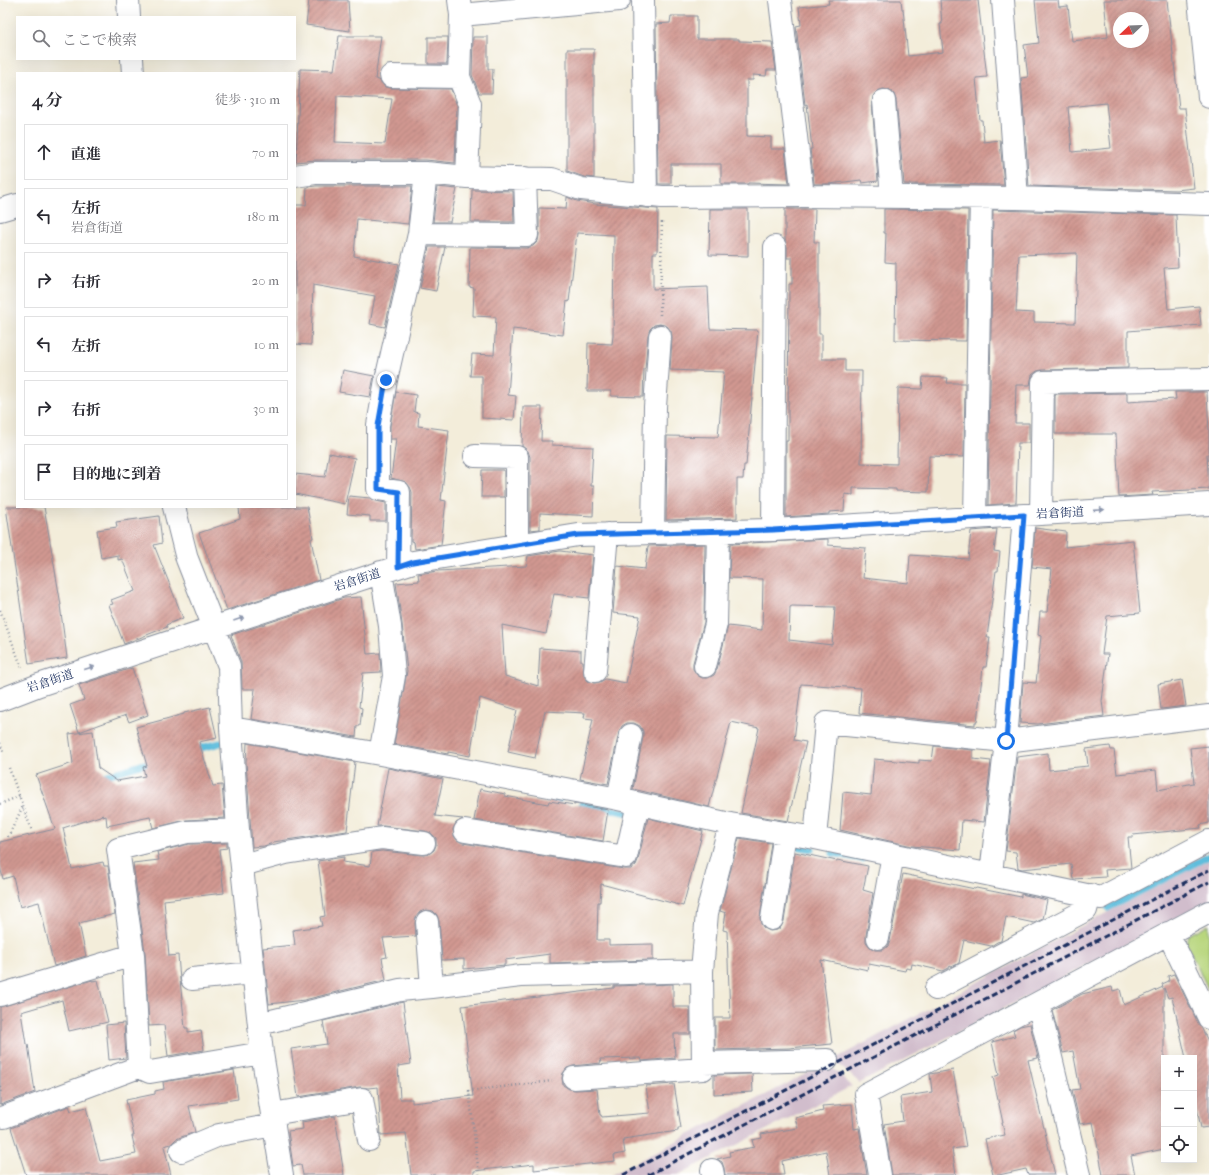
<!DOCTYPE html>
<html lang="ja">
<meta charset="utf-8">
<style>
body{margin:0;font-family:"IM FELL French Canon","Noto Serif JP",serif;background:#f7f7f7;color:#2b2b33}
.controls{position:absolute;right:12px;bottom:12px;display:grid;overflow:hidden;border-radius:0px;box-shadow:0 4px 16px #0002}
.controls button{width:36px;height:36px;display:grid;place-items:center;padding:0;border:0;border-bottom:1px solid #e1e1e2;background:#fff;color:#2b2b33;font:20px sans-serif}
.compass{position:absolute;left:1113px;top:12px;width:36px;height:36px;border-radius:50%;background:#fff;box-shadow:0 4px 16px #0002;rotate:247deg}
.stop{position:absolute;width:12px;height:12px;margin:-9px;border:3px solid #1a73e8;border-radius:50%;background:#fff}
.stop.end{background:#1a73e8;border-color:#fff;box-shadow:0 1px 4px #0008}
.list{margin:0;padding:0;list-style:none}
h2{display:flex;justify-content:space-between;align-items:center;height:52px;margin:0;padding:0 16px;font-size:17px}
h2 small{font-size:13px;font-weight:400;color:#7c7c81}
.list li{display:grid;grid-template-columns:26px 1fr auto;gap:12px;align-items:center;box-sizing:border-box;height:56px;margin:0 8px 8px;padding:0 8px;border:1px solid #e1e1e2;border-radius:0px}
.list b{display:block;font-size:15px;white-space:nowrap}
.list p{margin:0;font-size:13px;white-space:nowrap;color:#7c7c81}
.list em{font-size:13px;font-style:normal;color:#7c7c81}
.icon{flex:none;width:22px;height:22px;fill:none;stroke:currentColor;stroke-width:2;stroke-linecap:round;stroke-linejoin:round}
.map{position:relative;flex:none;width:1209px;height:1175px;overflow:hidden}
.search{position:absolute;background:#fff;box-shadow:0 4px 16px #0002;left:16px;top:16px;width:280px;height:44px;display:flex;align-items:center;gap:10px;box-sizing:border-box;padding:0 14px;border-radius:0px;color:#7c7c81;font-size:15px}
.panel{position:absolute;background:#fff;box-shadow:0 4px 16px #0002;left:16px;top:72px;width:280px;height:436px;border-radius:0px}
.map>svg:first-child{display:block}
</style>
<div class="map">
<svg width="1209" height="1175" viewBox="0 0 1209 1175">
<defs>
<pattern id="building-hatch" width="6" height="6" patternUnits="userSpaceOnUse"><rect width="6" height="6" fill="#d19891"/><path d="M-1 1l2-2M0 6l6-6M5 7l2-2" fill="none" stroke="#a97c7a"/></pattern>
</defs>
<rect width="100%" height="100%" fill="#fff"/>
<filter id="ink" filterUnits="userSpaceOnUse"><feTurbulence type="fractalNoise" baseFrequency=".025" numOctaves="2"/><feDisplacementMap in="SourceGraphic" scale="8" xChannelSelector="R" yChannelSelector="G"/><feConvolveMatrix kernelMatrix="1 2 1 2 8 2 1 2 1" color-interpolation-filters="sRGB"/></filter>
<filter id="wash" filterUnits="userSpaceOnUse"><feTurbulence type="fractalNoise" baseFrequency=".012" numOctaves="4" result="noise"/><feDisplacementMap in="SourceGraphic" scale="16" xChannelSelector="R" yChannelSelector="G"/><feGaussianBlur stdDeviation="0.9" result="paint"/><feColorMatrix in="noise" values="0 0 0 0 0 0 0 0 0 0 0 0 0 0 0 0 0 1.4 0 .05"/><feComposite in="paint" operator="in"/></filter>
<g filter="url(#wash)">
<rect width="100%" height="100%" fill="#f3edda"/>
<path fill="#d1bdcc" d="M1209,860V901L860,1083L833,1060L1108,912Z
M827,1063L852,1086L678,1175H611Z"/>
<path fill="#b8d67d" stroke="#6a826e" d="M1209,924V991L1186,943L1188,935Z"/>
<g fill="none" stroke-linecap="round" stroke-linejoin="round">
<path stroke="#5ebddc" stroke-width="7" d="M193,750L220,743
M104,776L154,761
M549,797L559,799
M582,804L606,808
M613,810L630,813
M791,845L812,849
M833,853L862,859
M1108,908L1209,856"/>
</g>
<g id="blocks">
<path fill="url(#building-hatch)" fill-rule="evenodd" d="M309,0H348L350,31L306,25Z
M828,0H901L902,9H903L908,56L943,52L940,24H942L940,0H978L987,77L976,78L980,120H982L984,142L1000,140L1004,185L904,184L896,100L894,94L889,90L883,89L877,91L873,96L872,102L878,181L862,183L861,180L829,184H814L810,149H812L807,104L805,105L796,26L801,25L799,7L829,4Z
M1035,0H1058L1059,7L1068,6L1072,41L1108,37L1104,0H1167L1179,108H1185L1194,188L1176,190L1029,186L1021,78L1028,77L1024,45L1039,43ZM1119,18H1143V42H1119ZM1106,103L1111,148L1072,152L1068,107Z
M671,16H697V39H739V41L772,42L776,70H767L766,76L753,75V80H747V136L771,137V149H785L789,184L748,183V184H721V164H671V184H658L656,24L670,23Z
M339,36H381L375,79L379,80L385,87L391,88L451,89L457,106L455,163L426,160H315L296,162L300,69L334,70ZM337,96L392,99L385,144L335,142Z
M428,37H448L447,64H428Z
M473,37H488V69H493L492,93H479L472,75Z
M567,49H594V178L584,177L567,171Z
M316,186H412L408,224L357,219L354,256L399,264L385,327L370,324L375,296L313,285L311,345L295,344V205H306L307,187Z
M437,187L457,189L450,222H433Z
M472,190L513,191L514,222H471Z
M567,197L577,201L595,204L658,209L657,253H653V289L708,287L710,329L758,330L746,465H744L743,479H737V518L666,520L667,436L718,437L724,372L670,370L672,337L671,331L667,326L660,324L654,325L650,329L648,335L645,369H644L643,397L611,396V391H587L588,343L612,344L613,336L614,235L577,233L569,302L567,301L563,335L513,329L508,395L516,396L514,420L482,418V376H470L472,354L494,355L496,317L473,316L474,288L469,287L470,247L527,248L533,246L538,241L539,235V208L566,209Z
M710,209H748V256L709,255Z
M785,209H815L814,242H819V334H822V359H845V371H862L861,463L897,464L898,388L922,389L923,377L948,378L947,383H965L964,457L929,456L928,492L896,491V489L853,488V495L845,494L844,511L829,512V514L786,517V441H788V417L789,284H792V258H787V247L785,240Z
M884,209L968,210L966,341L895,340L896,263L885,262L886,233H884Z
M993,210L1176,215L1178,267L1164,268L1168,309L1199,306L1201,325L1128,331V368L1043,370L1037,371L1032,375L1030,385H1016L1015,423H1029V443H1018L1016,503L988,505ZM1077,253L1075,323L1034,322V313L1016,312L1019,255Z
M429,247H445L436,291L420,288Z
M343,370L374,376L370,397L339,392Z
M396,392L416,395L414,412L419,413L418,426L449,430L441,500L446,501L441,545L415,549L414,542L411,541L412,492L410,487L406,482L391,478L396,439H390V426Z
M1175,392H1207L1209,432V454H1207L1209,489L1152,492L1153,495L1119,497L1116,434H1055V394L1127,393V402L1176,399Z
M523,407H542L541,441H552V445L593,447L591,486H594L593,516L540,513V529L530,530V457L528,451L522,446Z
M329,453L355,458L345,504L295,494V474L325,477Z
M482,470H504V497H481Z
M349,496L370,498L376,501L386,503V521H370V516L347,514Z
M6,507H44L61,605H60L67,658L29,664Z
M239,507H307L313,538L311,539L319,580L227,610L199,533L240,519Z
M159,516L162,543L154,545L183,618L166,625L167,627L124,644L109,605L113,604L111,600L135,591L122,559L118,560V555L101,558L97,530L117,527L116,522Z
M1035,528L1066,532L1065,547L1133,540L1140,613L1107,616L1102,654H1108L1102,701L1104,716L1038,724L1020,723L1023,682L1036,683L1041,636L1038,635L1040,612H1047L1052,569L1032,567Z
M997,529L994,551L1000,552L998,571H996L987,637H990L986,667H983L977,722H975V725L859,713L861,688L801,684L794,740L806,742L788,821L741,813L759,728L731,722L709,807L633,789L643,737V731L640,726L634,723H627L622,726L619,732L608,784L580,779L593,719L584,718L585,713L545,711L535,758L508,752L517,710L480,698L470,756L448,752V754L394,744L407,671L402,624L396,583L419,581L418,574L438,571L526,566L528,556L560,551L593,555L589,598L554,594L546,634L502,625L505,676L538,686L540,648L581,651V661H583L584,676L588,681L594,683L600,682L605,679L626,683L640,616L613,613L617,566L645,569L648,546L705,544L704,622L693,663V669L697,675L702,678H708L714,675L717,669L728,626L762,630L763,579L729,578L730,544L828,539V545L866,548L863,578L908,583L910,555L968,559L971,531ZM792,606L835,607L832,645L789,640L790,607Z
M361,597L367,654L380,653L381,672L363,673L359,707L362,708L360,726H357L356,737L251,719L255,689H242L241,662L231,635L344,598Z
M132,668L148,715L129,722L126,715L79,732L70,705L84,700L79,685Z
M1182,680L1186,706L1161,709L1158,684Z
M210,707L217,738L199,742L213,786L222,785L225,818L186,820L153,828L150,817L107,826L106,816L103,817V815L63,828L72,869L103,862L104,866H108L115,914L79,923L86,956L54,966L39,902L20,907L13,876L3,879L0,866V842L55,829L36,775L73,763L69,734L93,731L98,768L117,781L145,776L143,767L147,766L136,727L184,714V713Z
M247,743L355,762L347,831L273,842V843L264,846L252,847L246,762Z
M934,746L973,750V759L991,761L984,822L962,820L960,850L912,846L840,830L843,792L871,795L874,759L919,763V760L932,761Z
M1110,746L1111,750H1114L1117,774L1156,770L1158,790L1194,783L1190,748L1209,746V823L1200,825L1201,828L1133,835V837H1128L1131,868L1105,870L1106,877L1073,879L1071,864L1022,869L1018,868L1016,852L1006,851L1017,757L1048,753L1049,770L1088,766L1086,749Z
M388,768L443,779L435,816L463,819L456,823L453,829L454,836L457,840L463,843L624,869H631L636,865L638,860L648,818L703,831L683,906L601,884L600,902H598L597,940H609V945L653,944V960L550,963V954L505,960V965L464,969V959L442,960L439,921L437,915L433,911L426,910L420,912L416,917L415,923L416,936L383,938L387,957L382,958L386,980L304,1000L269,1004L263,948L295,945L293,930L322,926L320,917L325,916L318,861L344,857L343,862L370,866L372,852L382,851L423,855L429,854L434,850L436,845V838L431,833L425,831L383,826H377Z
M480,789L505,794V796L548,804L549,801L575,805V804L608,810L603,841L474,820Z
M739,838L771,843L760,918L761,924L764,928L770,931L777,930L781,927L784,921L795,852L837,861V860L868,866L863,890L873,893L866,936V942L870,947L875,950H883L888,946L890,941L903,874L975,889L976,888L1021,897V894L1047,900L1043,919L1034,923L1006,917L1001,941L997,942L991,946L964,940L959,963L952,967L950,966L949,968L943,971L912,964L911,969L906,968L905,971L869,964L868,970L821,960L832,1044L789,1048L715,1050V1018H730L727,931L723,930L726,913L720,911Z
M227,843V848L219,849L224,893L164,900L169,956L178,955L180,980L185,1028H188V1032L201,1030L204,1050L168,1056L164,1025L149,1026L145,953L133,863L159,860L157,852L189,844Z
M1174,974L1198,1023L1202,1029L1209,1043V1127L1201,1128L1194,1095V1058H1186L1172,997L1168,998L1164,988V1149L1131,1156L1135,1175H1103L1093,1122L1080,1124L1072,1090L1080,1089L1073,1051L1063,1053L1052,1010L1082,994L1112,987L1113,991L1120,989L1124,1005L1163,987L1162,984L1169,981L1168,976Z
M92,980V981L98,980L108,1022L69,1031L62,1000L21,1012L26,1044H28L35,1092L0,1105V1007Z
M673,984V1007H690V1034H674L675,1058L642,1061L641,1058L600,1059L601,1063L573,1066L567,1068L563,1073L562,1078L563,1085L569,1089L575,1090L597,1089L600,1115H601L602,1117L650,1113L646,1086L674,1084L681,1128H678V1131L623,1139L625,1153L614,1155L615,1161L534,1170V1164L474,1171V1175H411L406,1133L381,1135L378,1087L368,1088L360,1087L298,1097L291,1049L327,1044L323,1021L403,1002L411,1064L398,1066L400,1099H412V1103L473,1096L462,1006L614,988V986Z
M124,1023L126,1058L109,1060L106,1025Z
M1030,1024L1038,1058L1028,1060L1055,1175H1028L1026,1169L999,1175H993L985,1139L1005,1135L1002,1123H1003L993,1077L999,1075L992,1042L1015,1036L1013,1030L1020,1026Z
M234,1070L238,1099L189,1106L195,1132L176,1139L171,1144L164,1146L171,1175H26L11,1128L69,1106L71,1111L86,1107L100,1161L136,1154L132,1136H134L126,1100L155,1094V1091L164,1089L163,1082Z
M953,1070L966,1147L952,1149L956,1175H892L884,1124L903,1121L900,1097L932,1092L930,1074Z
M752,1074L753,1092L714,1094V1075Z
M852,1104L854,1129L859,1128L867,1175H830L826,1151L782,1161L784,1175H725L724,1168L722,1162L717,1159L730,1156L729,1152L754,1147L752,1140L762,1138L761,1134L798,1128L795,1118L823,1111L822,1106Z
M335,1116L344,1175H303L301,1165L293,1166L288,1131L303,1129L302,1122Z"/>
</g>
</g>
<g filter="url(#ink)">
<use href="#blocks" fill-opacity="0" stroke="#878e9c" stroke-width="1"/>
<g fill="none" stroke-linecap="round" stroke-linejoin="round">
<g stroke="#878e9c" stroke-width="24">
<path id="minor" d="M128,0L129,17
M459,0L461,15L619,0
M643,0L646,196
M780,0L803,196
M1003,0L1017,198
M1199,0L1209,97
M461,15L459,77L470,104L467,177
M132,59L133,73
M391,76L459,77
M884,101L892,197
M295,176L315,173H426L467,177L552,179L581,189L662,197L803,196L1017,198L1209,204
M0,210L17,205
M419,234L527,235L525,178
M475,456L517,457V545
M174,507L187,559L229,666L231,728L238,830L262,1053L282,1175
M1041,514L1043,382L1209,379
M975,518L981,198
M773,530L775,247
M653,533L655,407L660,336
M398,567L399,492L378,489V425L386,380L419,234L426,173
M705,666L716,624L718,531
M595,671L607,534
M0,700L39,685L413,562L578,535L773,530L1209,504
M231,728L380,754L618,799L730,824
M380,754L394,676L390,626L381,572
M618,799L631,735
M238,830L187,832L118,849L133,955L139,1067L150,1072L262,1053
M465,831L626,857L638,804
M815,838L1101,898L1209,841
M242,865L286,853L382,838L424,843
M991,874L1006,741L1024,515
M772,919L785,833
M427,922L432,987
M1168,933L1209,1018
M878,938L893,854
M192,979L253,973
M936,989L1086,910L1090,895
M0,995L133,955
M259,1024L400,990L432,987L521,976L702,971L707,913L730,824L815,838L826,723L1006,741L1209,716
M703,1063L827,1060
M574,1078L703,1069L702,971
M272,1114L362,1099L369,1140
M4,1117L139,1067
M181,1151L219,1135L274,1125
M712,1170L713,1175
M880,1175L866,1094L1038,1003
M1079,1175L1038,1003L1209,912"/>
</g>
<path stroke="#878e9c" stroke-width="2.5" stroke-dasharray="1 3" stroke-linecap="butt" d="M660,315L662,220
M0,610L22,668
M0,743L3,752
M9,768L32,831
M0,804L20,796
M8,837L23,806
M0,1087L1,1095
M479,1175L469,1091L552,1081"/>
<use href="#minor" stroke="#fff" stroke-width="22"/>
<path stroke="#1b2f5e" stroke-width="3" stroke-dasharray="6 3" stroke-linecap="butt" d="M623,1175L1209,870
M648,1175L1209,882"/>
</g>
<defs><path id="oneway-solid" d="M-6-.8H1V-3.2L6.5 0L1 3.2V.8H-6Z"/></defs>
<g fill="#8d97ae">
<use href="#oneway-solid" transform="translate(1099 510) rotate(-4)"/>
<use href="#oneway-solid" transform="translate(239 619) rotate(-19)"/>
<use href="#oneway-solid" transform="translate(89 668) rotate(-18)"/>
</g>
</g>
<g fill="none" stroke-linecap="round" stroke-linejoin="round" filter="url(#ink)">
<path stroke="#1a73e8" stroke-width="5" d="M386,380L378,426V489L399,492L398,567L413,562L578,535L773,530L1024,515L1006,741"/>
</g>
<g text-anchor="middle" stroke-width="4" stroke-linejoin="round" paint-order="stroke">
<g font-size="12" fill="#1b2f5e" stroke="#fff">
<text transform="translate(1060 513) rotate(-3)" y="4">岩倉街道</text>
<text transform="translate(357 580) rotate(-18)" y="4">岩倉街道</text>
<text transform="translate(50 681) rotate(-19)" y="4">岩倉街道</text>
</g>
</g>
</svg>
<div class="controls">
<button>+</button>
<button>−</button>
<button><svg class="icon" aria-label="locate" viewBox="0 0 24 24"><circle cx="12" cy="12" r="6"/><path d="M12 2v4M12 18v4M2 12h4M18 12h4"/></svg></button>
</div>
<svg class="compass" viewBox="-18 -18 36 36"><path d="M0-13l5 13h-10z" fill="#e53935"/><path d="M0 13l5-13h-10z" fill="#7c7c81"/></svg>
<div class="stop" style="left:1006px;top:741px"></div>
<div class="stop end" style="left:386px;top:380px"></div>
<div class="search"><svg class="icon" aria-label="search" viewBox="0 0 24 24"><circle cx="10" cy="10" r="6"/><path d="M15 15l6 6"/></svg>ここで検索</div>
<section class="panel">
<h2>4 分<small>徒歩 · 310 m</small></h2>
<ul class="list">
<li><svg class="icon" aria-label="ahead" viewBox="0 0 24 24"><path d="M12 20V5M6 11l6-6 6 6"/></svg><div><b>直進</b></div><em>70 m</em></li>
<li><svg class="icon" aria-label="left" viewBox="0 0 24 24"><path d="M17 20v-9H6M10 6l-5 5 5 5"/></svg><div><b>左折</b><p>岩倉街道</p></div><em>180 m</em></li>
<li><svg class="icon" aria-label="right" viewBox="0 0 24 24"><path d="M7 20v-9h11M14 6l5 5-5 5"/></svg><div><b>右折</b></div><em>20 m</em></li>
<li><svg class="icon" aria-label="left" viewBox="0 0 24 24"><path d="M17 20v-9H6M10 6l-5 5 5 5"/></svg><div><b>左折</b></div><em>10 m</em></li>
<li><svg class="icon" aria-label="right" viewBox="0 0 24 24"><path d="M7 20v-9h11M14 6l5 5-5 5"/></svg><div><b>右折</b></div><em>30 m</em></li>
<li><svg class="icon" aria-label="arrive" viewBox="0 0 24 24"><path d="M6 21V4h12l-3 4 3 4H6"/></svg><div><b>目的地に到着</b></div></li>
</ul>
</section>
</div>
